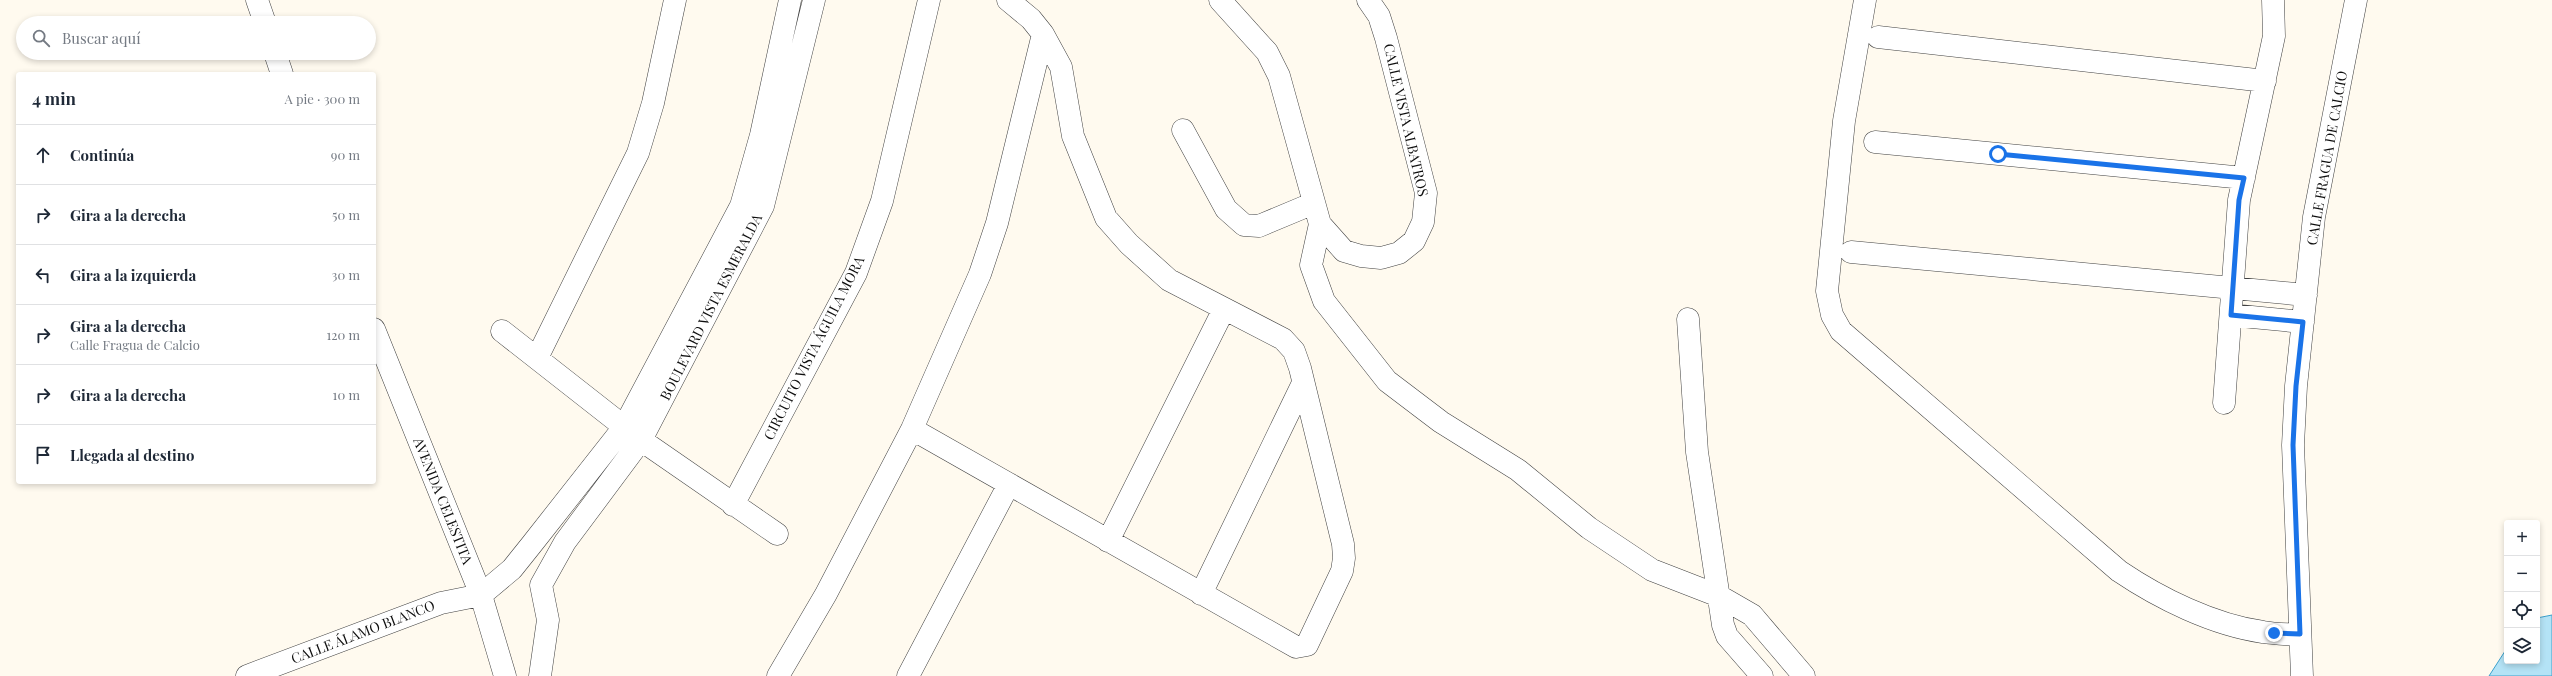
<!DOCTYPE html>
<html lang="es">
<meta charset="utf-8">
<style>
body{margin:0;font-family:"Playfair Display",serif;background:#f2f2f3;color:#1f2937}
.controls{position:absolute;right:12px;bottom:12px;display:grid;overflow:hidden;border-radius:4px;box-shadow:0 2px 6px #0003}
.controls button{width:36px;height:36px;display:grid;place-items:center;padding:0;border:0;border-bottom:1px solid #e0e1e3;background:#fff;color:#1f2937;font:20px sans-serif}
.stop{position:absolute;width:12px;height:12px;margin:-9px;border:3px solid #1a73e8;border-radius:50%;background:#fff}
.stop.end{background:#1a73e8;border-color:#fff;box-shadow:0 1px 4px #0008}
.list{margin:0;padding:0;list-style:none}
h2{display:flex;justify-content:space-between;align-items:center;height:52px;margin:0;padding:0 16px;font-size:17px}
h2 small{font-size:13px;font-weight:400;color:#747a83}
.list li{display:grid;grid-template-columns:26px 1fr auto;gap:12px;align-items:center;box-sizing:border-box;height:60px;padding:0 16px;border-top:1px solid #e0e1e3}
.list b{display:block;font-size:15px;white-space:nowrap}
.list p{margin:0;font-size:13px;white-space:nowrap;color:#747a83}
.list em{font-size:13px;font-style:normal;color:#747a83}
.icon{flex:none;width:22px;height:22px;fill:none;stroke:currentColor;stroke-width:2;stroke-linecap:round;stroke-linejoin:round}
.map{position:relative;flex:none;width:2552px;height:676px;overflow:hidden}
.search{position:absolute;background:#fff;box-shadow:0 2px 6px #0003;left:16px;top:16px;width:360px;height:44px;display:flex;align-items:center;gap:10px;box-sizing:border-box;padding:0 14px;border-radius:22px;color:#747a83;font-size:15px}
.panel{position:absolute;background:#fff;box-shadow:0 2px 6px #0003;left:16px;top:72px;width:360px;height:412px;border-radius:4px}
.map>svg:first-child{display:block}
</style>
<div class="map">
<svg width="2552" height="676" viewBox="0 0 2552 676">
<rect width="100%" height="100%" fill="#fffaef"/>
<path fill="#b4e3f6" stroke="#3ca0cc" d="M2552,615V676H2489L2507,648V661H2537V618Z"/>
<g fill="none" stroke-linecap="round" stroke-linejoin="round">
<g stroke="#414141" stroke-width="23">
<path id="minor" d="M257,0L265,23
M1220,0L1267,52L1279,76L1320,224L1344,251L1361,256L1381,258L1399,253L1414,241L1423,222L1426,193L1386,38L1379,16L1368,0
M1865,0L1844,121L1827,291L1832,315L1841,331L2119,571C2159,598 2213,625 2263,632C2275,634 2287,634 2300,635
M1878,37L2265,81
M275,53L282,74
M1183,130L1226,209L1244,225L1259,226L1314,203
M1875,142L2244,178
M1320,224L1311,265L1324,301L1387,381L1441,422L1518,470L1589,528L1652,570L1719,596L1752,615L1804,676
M1851,252L2306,295
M2231,315L2303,322
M1688,319L1697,452L1723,625L1727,636L1762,676
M374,329L481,595L505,676
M502,331L641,440L777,534
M537,358L638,153L653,103L675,0
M2224,403L2239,200L2274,36L2273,0
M912,429L1296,647L1307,645L1342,571L1344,558L1343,544L1300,368L1294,351L1283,339L1169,280L1129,244L1106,218L1073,136L1061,67L1043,34
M733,505L856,273L882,201L929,0
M1108,541L1224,309
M1201,594L1303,383
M247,676L441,603L481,595L512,569L532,544L624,427L741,206L761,135L790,0
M540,676L548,620L541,585L565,542L641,440L763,206L814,0
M778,676L826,594L912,429L980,274L997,223L1043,34L1031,19L1008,0
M908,676L1009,484
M2302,676L2293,445L2296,386L2314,217L2356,0"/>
</g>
<use href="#minor" stroke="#fff" stroke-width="22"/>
</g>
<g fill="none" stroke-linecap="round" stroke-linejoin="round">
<path stroke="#1a73e8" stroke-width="5" d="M1998,154L2244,178L2239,200L2231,315L2303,322L2296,386L2293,445L2300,634L2274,633"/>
</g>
<g text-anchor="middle" stroke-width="4" stroke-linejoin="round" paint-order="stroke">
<g font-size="14" fill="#0e0e0e" stroke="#fff">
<text transform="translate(1406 120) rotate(77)" y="5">CALLE VISTA ALBATROS</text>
<text transform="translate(2327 158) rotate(-80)" y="5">CALLE FRAGUA DE CALCIO</text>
<text transform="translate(711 307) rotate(-63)" y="5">BOULEVARD VISTA ESMERALDA</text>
<text transform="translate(814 348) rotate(-63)" y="5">CIRCUITO VISTA ÁGUILA MORA</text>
<text transform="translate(443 501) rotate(68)" y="5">AVENIDA CELESTITA</text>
<text transform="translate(363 632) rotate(-21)" y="5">CALLE ÁLAMO BLANCO</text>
</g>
</g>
</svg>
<div class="controls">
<button>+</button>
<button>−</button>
<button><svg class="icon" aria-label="locate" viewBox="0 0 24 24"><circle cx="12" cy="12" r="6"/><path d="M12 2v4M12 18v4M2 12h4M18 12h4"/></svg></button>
<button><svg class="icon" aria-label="layers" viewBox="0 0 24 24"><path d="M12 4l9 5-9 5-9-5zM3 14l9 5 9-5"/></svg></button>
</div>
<div class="stop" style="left:1998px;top:154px"></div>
<div class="stop end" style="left:2274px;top:633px"></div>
<div class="search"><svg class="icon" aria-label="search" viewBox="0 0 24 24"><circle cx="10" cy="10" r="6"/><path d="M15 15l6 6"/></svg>Buscar aquí</div>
<section class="panel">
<h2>4 min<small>A pie · 300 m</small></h2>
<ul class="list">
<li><svg class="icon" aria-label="ahead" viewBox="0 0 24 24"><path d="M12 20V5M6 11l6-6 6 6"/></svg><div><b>Continúa</b></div><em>90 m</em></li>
<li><svg class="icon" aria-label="right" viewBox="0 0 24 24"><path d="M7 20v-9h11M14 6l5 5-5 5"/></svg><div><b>Gira a la derecha</b></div><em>50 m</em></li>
<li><svg class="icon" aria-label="left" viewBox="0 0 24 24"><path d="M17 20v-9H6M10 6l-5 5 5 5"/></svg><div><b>Gira a la izquierda</b></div><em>30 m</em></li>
<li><svg class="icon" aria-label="right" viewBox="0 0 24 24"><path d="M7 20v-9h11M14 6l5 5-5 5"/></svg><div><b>Gira a la derecha</b><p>Calle Fragua de Calcio</p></div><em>120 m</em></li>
<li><svg class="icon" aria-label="right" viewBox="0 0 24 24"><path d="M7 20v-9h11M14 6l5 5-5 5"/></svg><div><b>Gira a la derecha</b></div><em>10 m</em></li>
<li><svg class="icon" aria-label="arrive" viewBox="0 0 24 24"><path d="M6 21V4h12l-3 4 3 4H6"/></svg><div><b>Llegada al destino</b></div></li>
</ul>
</section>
</div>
